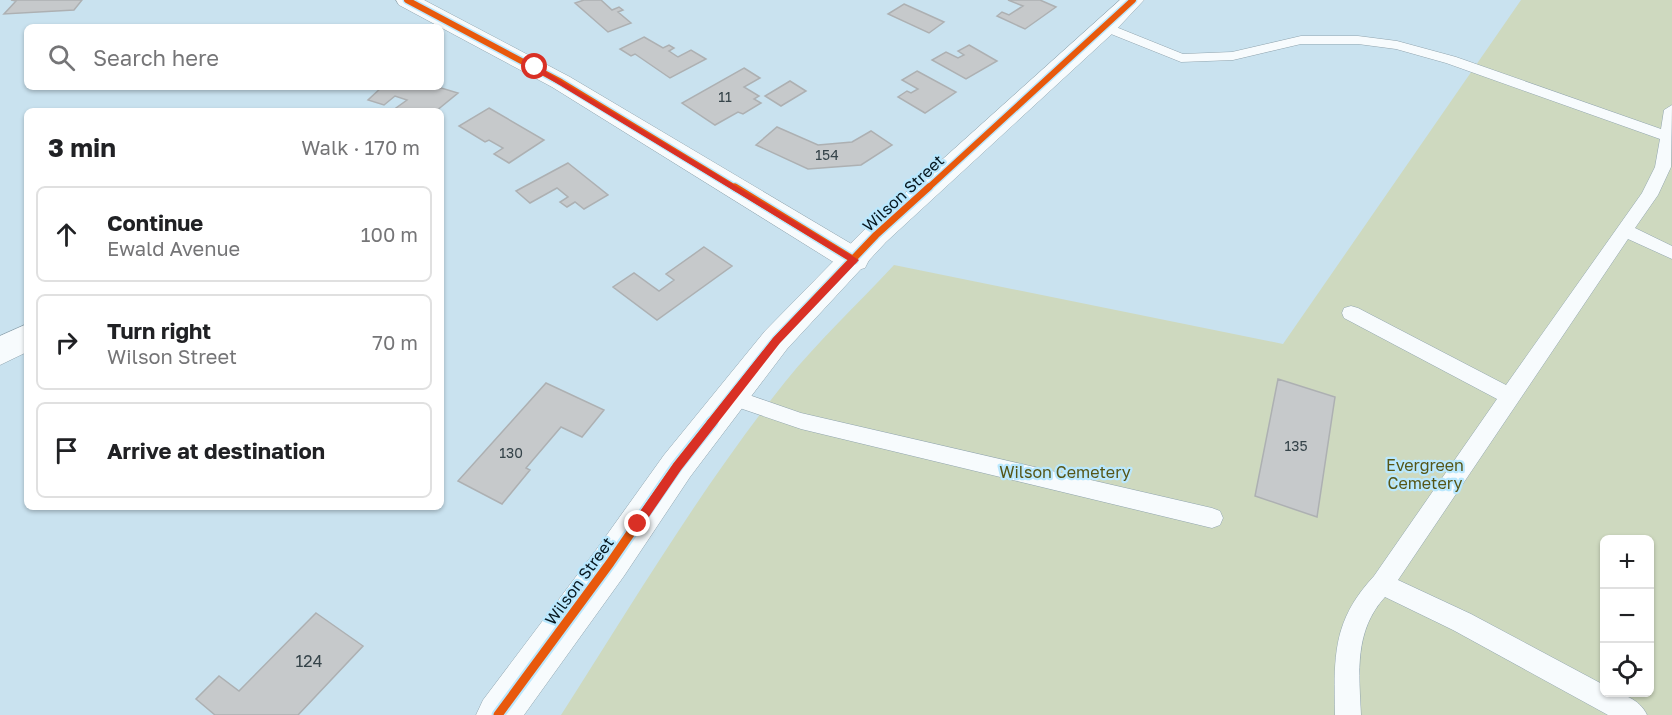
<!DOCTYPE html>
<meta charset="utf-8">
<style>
body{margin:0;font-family:"Golos Text",sans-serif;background:#f6f6f6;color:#202124}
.controls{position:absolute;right:18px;bottom:18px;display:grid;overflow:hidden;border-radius:9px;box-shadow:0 2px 4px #0004}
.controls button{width:54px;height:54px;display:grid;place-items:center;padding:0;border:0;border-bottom:2px solid #e0e0e0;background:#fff;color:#202124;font:30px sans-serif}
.stop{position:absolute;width:18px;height:18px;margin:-14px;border:4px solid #d93025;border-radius:50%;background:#fff}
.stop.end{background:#d93025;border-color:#fff;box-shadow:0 2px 6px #0008}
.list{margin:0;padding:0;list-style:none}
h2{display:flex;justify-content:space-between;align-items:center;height:78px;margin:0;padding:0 24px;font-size:26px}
h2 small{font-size:20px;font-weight:400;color:#757577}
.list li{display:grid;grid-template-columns:39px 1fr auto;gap:18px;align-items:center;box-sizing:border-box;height:96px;margin:0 12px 12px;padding:0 12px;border:2px solid #e0e0e0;border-radius:9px}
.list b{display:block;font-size:22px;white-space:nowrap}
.list p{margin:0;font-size:20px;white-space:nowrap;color:#757577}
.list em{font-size:20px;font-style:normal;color:#757577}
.icon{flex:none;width:33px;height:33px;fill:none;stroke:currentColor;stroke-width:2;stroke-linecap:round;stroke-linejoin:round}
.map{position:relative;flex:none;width:1672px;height:715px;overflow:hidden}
.search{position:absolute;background:#fff;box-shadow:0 2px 4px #0004;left:24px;top:24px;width:420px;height:66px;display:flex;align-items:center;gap:15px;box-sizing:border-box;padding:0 21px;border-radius:9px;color:#757577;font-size:22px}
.panel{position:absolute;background:#fff;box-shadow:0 2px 4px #0004;left:24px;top:108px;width:420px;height:402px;border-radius:9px}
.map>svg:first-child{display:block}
</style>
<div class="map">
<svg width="1672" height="715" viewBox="0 0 1672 715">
<rect width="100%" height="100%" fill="#c9e2ef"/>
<path fill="#ced9bf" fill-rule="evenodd" d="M1521,0H1672V715H561C633,603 702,486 785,382C818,341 858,304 894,265L1283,344ZM1604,540H1650V692H1604Z"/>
<path fill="#c6c9cb" stroke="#adb0b2" stroke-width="1.5" d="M11,0H82L74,10L4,14L16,1Z
M584,0H601L612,10L619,7L623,10L618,12L631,23L608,32L575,3Z
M1008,0H1040L1056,7L1025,29L997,16L1002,12L1009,15L1023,6Z
M904,4L944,22L929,33L888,14Z
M644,37L663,48L669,45L674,48L669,51L678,57L691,50L706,59L670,78L635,54L631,56L620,49Z
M969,45L997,61L966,79L932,60L946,52L958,58L964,55L958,51Z
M744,68L760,78L744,87L759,96L754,99L761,103L743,114L738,112L715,125L682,103Z
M917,71L956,92L925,113L898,97L907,91L911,93L918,89L902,80Z
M790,81L806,91L781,106L765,96Z
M382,87H438L458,93L436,111H405L396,108L407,100L395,96L384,105L368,100Z
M489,108L544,140L509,163L494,154L503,148L489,140L485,142L459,126Z
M777,127L818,145L852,142L871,131L892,145L861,165L808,169L756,145Z
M568,163L608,195L584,209L575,202L567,207L560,202L568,197L557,188L530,203L516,191Z
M704,247L732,266L657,320L613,287L634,273L659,291L674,280L666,274Z
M1278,379L1335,397L1317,517L1255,496Z
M546,383L604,410L582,437L561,427L526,468L530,470L502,504L458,481Z
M316,613L363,646L298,715H215L196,699L219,676L239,691Z"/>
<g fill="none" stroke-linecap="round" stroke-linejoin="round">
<g stroke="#91a5af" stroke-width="1">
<path id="service" d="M1106,23L1183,54L1232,52L1301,36H1358L1397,41L1456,57L1661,129L1664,110L1672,105L1671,167L1658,195L1635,228L1672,246V259L1628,239L1398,580L1471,614L1604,685V692C1621,692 1640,699 1647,715H1608L1453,630L1385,597C1354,631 1359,672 1361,715H1335C1334,657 1332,621 1374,576L1497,399L1344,318L1342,313L1344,308L1351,306L1358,308L1506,385L1642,193L1655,167L1660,139L1446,63L1396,49L1358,44H1301L1233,60L1181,62L1101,30L1099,27Z
M732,389L801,413L1212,508L1220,511L1223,518L1220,525L1212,528L801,429L725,403L722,397L725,391Z"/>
</g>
<g stroke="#91a5af" stroke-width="1">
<path id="minor" d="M396,0H424L570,77L865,252L869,260L865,268L854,271L843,268L552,87L399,5Z
M27,324V352L0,365V336Z"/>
</g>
<g stroke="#91a5af" stroke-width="1">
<path id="tertiary" d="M1120,0H1144L1114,32L886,242L787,349L690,477L624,576L524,715H476L483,700L596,550L664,455L765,331L866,228Z"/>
</g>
<use href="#service" fill="#f7fbfd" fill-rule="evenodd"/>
<use href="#minor" fill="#f7fbfd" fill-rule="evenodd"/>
<use href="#tertiary" fill="#f7fbfd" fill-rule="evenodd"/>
<g stroke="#bae8fe" stroke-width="9">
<path id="cycleway-far2" d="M407,0L561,82L737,189
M927,189L1133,0"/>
</g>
<g stroke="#bae8fe" stroke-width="10">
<path id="cycleway-far1" d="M735,187L854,260
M710,423L776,340L876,235L929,187"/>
</g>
<g stroke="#bae8fe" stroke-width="13">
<path id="cycleway" d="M498,715L610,563L677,466L712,422"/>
</g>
<use href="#cycleway-far2" stroke="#e8590c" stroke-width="6"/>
<use href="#cycleway-far1" stroke="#e8590c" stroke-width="7"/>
<use href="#cycleway" stroke="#e8590c" stroke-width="9"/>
</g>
<path fill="#d93025" d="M535,65L859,260L780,343L681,470L642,527L638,529L634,527V520L674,463L773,338L848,260L533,69Z"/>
<g text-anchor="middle" stroke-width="4.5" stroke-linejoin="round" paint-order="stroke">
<g font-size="14" fill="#36444a">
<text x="725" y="102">11</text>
<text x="827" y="160">154</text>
<text x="1296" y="451">135</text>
<text x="511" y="458">130</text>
</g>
<g font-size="16" fill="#06171f" stroke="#bae8fe">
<text transform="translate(903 193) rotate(-43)" y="6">Wilson Street</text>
<text transform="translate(579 581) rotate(-54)" y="6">Wilson Street</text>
</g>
<g font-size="16" fill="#565516" stroke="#bae8fe">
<text x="1425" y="471">Evergreen<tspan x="1425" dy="18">Cemetery</tspan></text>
<text x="1065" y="478">Wilson Cemetery</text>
</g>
<g font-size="16" fill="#36444a">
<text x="309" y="667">124</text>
</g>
</g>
</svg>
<div class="controls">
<button>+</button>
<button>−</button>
<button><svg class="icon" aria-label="locate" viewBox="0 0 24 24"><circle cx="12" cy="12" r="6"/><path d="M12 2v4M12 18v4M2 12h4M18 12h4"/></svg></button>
</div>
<div class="stop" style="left:535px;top:67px"></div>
<div class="stop end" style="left:638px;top:524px"></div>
<div class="search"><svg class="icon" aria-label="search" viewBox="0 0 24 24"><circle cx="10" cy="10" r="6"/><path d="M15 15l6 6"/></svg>Search here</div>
<section class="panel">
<h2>3 min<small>Walk · 170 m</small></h2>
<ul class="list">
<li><svg class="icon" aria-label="ahead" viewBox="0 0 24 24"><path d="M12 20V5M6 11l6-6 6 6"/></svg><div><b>Continue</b><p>Ewald Avenue</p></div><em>100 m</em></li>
<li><svg class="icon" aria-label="right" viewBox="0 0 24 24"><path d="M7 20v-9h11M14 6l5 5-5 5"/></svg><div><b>Turn right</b><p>Wilson Street</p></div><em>70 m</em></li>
<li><svg class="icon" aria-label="arrive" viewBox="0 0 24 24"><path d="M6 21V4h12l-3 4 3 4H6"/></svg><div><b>Arrive at destination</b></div></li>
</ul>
</section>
</div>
